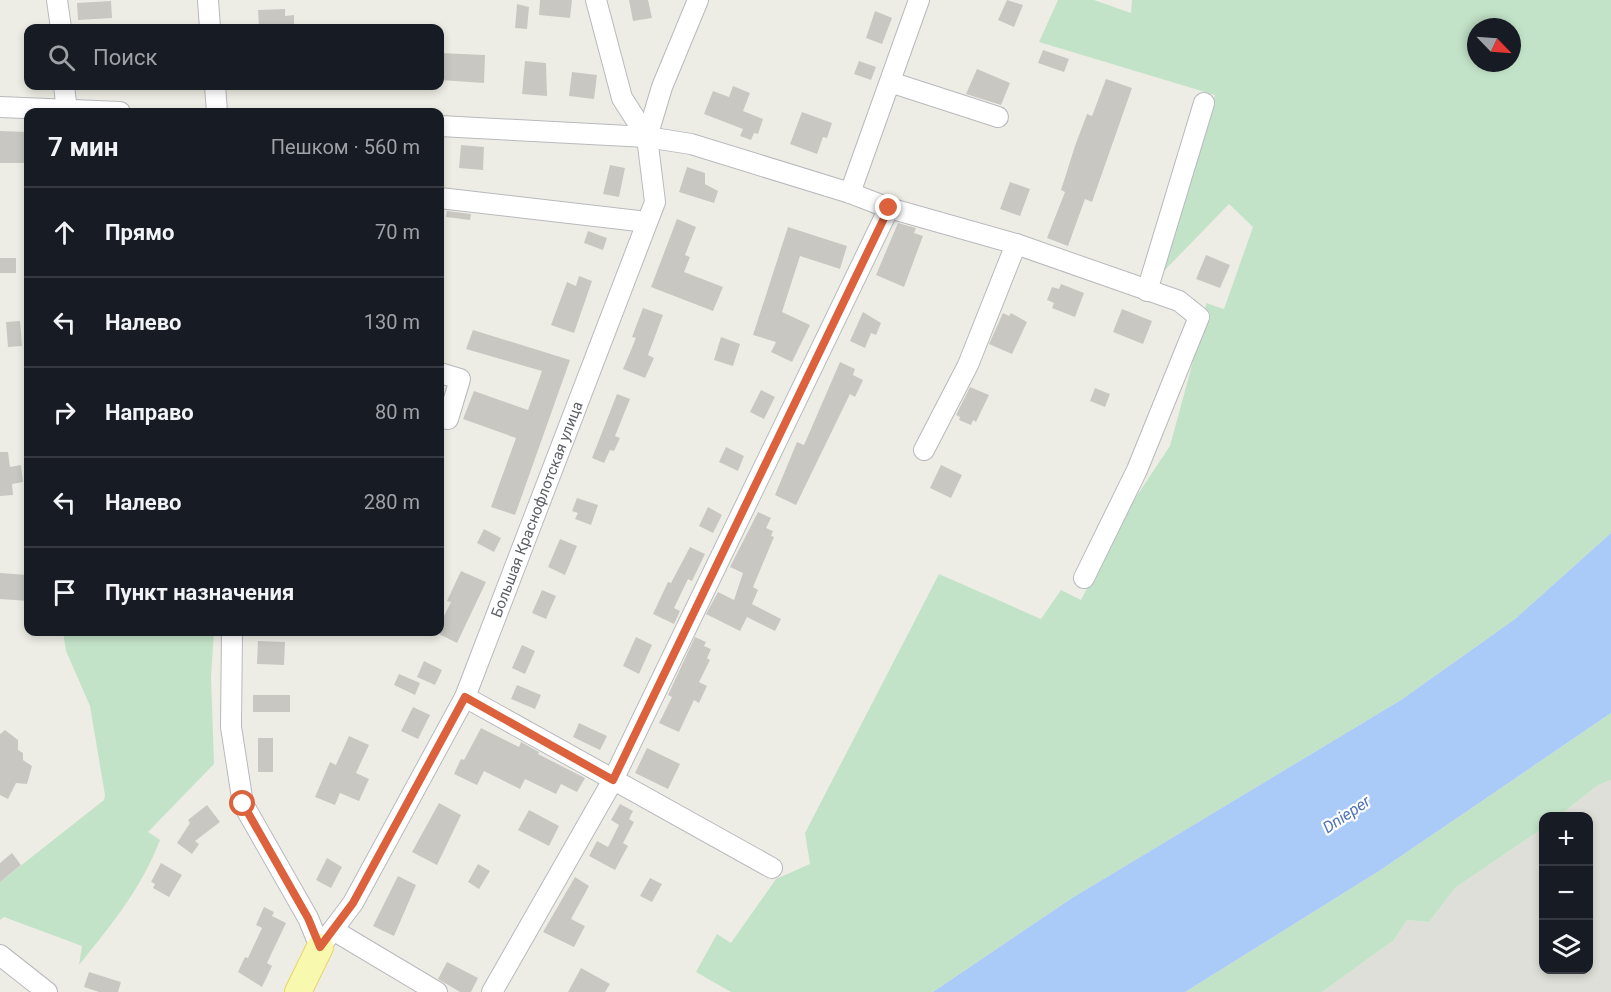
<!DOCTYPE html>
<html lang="ru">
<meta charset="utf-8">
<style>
body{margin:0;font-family:Roboto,sans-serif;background:#20242c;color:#f1f3f6}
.controls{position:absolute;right:18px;bottom:18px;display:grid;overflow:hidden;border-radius:12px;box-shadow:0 3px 9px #0003}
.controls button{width:54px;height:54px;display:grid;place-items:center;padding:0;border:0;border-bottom:2px solid #363941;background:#171b24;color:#f1f3f6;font:30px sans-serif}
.compass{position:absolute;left:1467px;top:18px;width:54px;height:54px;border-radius:50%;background:#171b24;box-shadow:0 3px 9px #0003;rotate:115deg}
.stop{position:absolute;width:18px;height:18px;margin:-14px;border:4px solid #db623d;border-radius:50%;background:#fff}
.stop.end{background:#db623d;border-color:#fff;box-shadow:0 2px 6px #0008}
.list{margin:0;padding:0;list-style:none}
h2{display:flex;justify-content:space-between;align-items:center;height:78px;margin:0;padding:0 24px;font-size:26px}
h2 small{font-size:20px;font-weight:400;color:#9ea1a6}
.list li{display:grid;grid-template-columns:39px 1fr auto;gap:18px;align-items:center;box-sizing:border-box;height:90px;padding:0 24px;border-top:2px solid #363941}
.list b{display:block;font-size:22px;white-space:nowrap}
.list em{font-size:20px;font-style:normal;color:#9ea1a6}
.icon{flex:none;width:33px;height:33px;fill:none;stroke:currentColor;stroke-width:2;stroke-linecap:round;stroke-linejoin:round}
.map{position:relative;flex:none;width:1611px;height:992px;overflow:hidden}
.search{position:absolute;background:#171b24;box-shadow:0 3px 9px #0003;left:24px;top:24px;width:420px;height:66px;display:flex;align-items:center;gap:15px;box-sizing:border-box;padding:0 21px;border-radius:12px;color:#9ea1a6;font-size:22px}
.panel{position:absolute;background:#171b24;box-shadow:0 3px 9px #0003;left:24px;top:108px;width:420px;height:528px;border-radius:12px}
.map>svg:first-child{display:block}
</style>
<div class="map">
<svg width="1611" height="992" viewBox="0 0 1611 992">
<rect width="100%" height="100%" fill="#eeede5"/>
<path fill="#dfdfd9" d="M1611,780V992H1322L1394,940L1407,920L1429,922L1455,888L1543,828L1544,970H1588V816H1559L1598,785Z"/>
<path fill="#c3e3c8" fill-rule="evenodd" d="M1058,0H1094L1131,13L1132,0H1611V533L1515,619L1401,700L1072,898L933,992H731L696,972L717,934L731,943L776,879L810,864L805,833L939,574L1041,619L1061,590L1081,600L1130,506L1170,446L1205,317L1206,303L1224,309L1253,227L1229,204L1164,271L1215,95L1039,42ZM1476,27H1512V63H1476Z
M63,632H214L211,677L214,764L148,832L160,840C141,889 112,924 79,965L82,946L4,917L0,920V882L104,800L105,795L90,706L66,651Z
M1611,713V780L1598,785L1559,816H1544L1543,828L1455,888L1429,922L1407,920L1394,940L1322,992H1185L1379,871Z"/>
<path fill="#aacaf8" d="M1611,533V713L1379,871L1185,992H933L1072,898L1401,700L1515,619Z"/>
<path fill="#c9c7c2" d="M540,0H572L570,18L539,15Z
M629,0H648L652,18L633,21Z
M1007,0L1023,5L1014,27L998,20Z
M111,1L112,18L78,20L77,3Z
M517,4L529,7L527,29L515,28Z
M285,9V16L294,15V28H259L258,10Z
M875,11L892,18L882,44L866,38Z
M1043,50L1069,59L1064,72L1038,63Z
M440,53L485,55L484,83L440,80Z
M525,61L546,63L547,96L522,94Z
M859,61L876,67L871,80L854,74Z
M977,69L1010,83L1001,105L966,94Z
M572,72L597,75L594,99L569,96Z
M1106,79L1132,88L1092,202L1085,199L1068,246L1047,238L1065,192L1061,190L1075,146L1087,114L1092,116Z
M733,86L750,93L743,111L763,119L758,134L754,133L751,140L740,136L743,129L704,114L713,91L729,97Z
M802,112L832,123L827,138L823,137L817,154L790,144Z
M0,131L28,132V163H0Z
M461,145L484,147L483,170L459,168Z
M610,165L625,168L619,197L603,194Z
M687,167L705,173V184L718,191L714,203L679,192Z
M1010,182L1030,189L1020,216L1000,209Z
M447,211L471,214L470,220L446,217Z
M677,219L696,227L685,255L690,257L684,272L723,287L713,311L651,287Z
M898,223L916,228L914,233L923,236L904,287L876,275Z
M788,227L847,246L840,269L800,256L782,312L810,325L792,362L771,352L776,342L753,335Z
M588,231L607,238L603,250L584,243Z
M1206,255L1230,265L1220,288L1196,279Z
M0,258H16V273H0Z
M579,276L592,281L574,333L551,325L567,282L576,286Z
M1061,284L1084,293L1075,317L1052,308L1054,303L1047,300L1052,287L1059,289Z
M643,308L663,315L648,355L654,358L645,378L623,369L636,338L632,337Z
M1122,309L1152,321L1143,344L1113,332Z
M863,312L881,323L876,335L871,333L865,348L850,341Z
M1003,313L1009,316L1011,313L1027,322L1012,354L989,344Z
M20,321L22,346L8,347L6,322Z
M473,330L570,360L515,515L491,507L516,438L463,419L474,391L528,410L542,371L466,349Z
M721,337L740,344L733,366L714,360Z
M840,362L855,369L853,375L863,380L855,397L850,394L796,505L775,495L797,442L804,445Z
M970,387L989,395L976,422L973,420L971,425L959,420L960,417L956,415Z
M1095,388L1110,394L1105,407L1090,401Z
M761,390L775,397L764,419L750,412Z
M617,394L630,399L615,436L620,438L614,451L610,450L604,463L592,458Z
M726,447L744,456L738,471L719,462Z
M0,452H8L10,467L21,465L23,482L12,484L13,495L0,496Z
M941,465L962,475L951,498L930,488Z
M577,498L598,505L591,525L575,519L578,513L572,511Z
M708,507L722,515L713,533L699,526Z
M758,512L771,518L766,528L773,531L771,536L774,537L753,587L758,590L752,604L781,619L775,631L747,617L740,631L706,614L718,592L734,600L743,573L730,567Z
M484,529L501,538L494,552L477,543Z
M560,539L577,546L565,575L548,567Z
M690,547L705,554L692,581L688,579L674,608L680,611L674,624L653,614L668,582L671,583Z
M461,571L486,582L457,643L435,632H440V624L451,602L447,601Z
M0,573L28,575V601L0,599Z
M542,590L556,596L546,619L532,613Z
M636,637L652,645L639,674L623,666Z
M695,637L706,642L704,646L711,649L707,658L710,660L699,682L707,686L699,703L694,700L679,732L659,723L672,697L668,695Z
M258,641L285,642L284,665L257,664Z
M522,645L535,651L525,674L512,668Z
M424,661L442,670L435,685L417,677Z
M399,674L420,683L415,695L394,685Z
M517,685L541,695L535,709L511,699Z
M253,695H290V712H253Z
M413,707L430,715L418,739L401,731Z
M579,723L607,736L600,750L573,737Z
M481,728L519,747L521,742L539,752L538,754L585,778L577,792L561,784L556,794L525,779L520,789L484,771L477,785L454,774L461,759L464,760Z
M5,730L18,740V750L23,753V760L32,766L27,784L16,783L8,799L0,795V734Z
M349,736L369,745L356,773L369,779L359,801L340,793L335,805L315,797L330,762L336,765Z
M258,738H273V772H258Z
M647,748L680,764L668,789L635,773Z
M439,803L461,815L437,865L412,852Z
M620,804L633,811L629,819L634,822L623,843L628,846L615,870L589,856L597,841L608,847L619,825L611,820Z
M207,805L220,822L195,841L199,844L192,854L177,843L190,823L188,820Z
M529,810L559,826L549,846L518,830Z
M12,853L21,865L0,882V863Z
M327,858L342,867L331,888L316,880Z
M161,863L182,875L169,897L153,888L155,884L151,882Z
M478,864L490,871L479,889L468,882Z
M398,876L416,885L394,936L373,926Z
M575,877L589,886L571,919L585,926L574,947L543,932Z
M650,878L662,884L652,902L640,896Z
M264,907L274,912L272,916L286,923L267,963L272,966L262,987L238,972L245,957L248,958L262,928L256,925Z
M447,962L478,978L471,992H460L438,979Z
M581,968L610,984L605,992H568Z
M89,972L121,982L118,992H99L84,987Z"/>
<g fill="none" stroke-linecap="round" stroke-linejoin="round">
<g stroke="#b7b9bd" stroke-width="22">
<g id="minor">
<path d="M57,0L61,28"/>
<path d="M208,0L210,28"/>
<path d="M890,82L998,117"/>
<path d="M64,86L67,111"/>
<path d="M215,86L217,112"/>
<path d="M0,107L120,112"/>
<path d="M440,126L647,137L691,144L850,193L889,208L1016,244L1179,301L1199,317L1137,470L1084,578"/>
<path d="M647,137L662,87L698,0"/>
<path d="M850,193L919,0"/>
<path d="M440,198L647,222"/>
<path d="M1147,291L1204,103"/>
<path d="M440,373L460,379L448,419L440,417"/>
<path d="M924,450L968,365L1016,244"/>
<path id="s1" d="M232,632L231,727L243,804L308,918L320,947L353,903L465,697L655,202L647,137L622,98L596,0"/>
<path d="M465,697L772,868"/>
<path d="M333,930L437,992"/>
<path d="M0,955L47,992"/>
<path d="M492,992L613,780L889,208"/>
</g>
</g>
<g stroke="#e6d666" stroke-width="28">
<path id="major" d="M298,992L320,947"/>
</g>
<use href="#minor" stroke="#fff" stroke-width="20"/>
<use href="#major" stroke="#f8f8af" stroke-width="26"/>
</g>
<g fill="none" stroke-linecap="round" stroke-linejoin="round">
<path stroke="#db623d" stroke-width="8" d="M243,804L308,918L320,947L353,903L465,697L613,780L889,208"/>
</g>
<g text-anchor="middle" stroke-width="4.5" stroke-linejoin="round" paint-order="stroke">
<g font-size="15" fill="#5c5f64" stroke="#fff">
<text dy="5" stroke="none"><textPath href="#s1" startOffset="826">Большая Краснофлотская улица</textPath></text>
</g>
<g font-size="16" font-style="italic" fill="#4f72b9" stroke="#fff">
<text transform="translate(1346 814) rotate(-34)" y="6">Dnieper</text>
</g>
</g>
</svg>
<div class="controls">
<button>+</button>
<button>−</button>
<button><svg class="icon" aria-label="layers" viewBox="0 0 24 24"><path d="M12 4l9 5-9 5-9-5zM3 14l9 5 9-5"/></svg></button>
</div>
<svg class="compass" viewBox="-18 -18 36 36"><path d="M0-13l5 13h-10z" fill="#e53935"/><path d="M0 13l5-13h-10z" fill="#9ea1a6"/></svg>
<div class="stop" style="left:243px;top:804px"></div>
<div class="stop end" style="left:889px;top:208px"></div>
<div class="search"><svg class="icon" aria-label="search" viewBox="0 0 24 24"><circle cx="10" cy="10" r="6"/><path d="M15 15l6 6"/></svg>Поиск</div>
<section class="panel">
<h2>7 мин<small>Пешком · 560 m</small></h2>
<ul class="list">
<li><svg class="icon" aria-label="ahead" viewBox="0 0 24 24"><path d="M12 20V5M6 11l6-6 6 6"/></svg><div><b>Прямо</b></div><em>70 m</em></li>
<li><svg class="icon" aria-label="left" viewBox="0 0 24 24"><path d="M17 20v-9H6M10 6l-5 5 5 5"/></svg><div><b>Налево</b></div><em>130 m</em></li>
<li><svg class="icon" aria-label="right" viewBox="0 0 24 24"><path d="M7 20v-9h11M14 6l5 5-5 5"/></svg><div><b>Направо</b></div><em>80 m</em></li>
<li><svg class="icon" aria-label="left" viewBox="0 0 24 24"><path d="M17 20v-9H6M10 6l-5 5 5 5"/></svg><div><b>Налево</b></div><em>280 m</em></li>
<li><svg class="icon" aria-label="arrive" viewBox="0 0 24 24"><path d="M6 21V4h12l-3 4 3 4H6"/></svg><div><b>Пункт назначения</b></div></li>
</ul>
</section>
</div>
